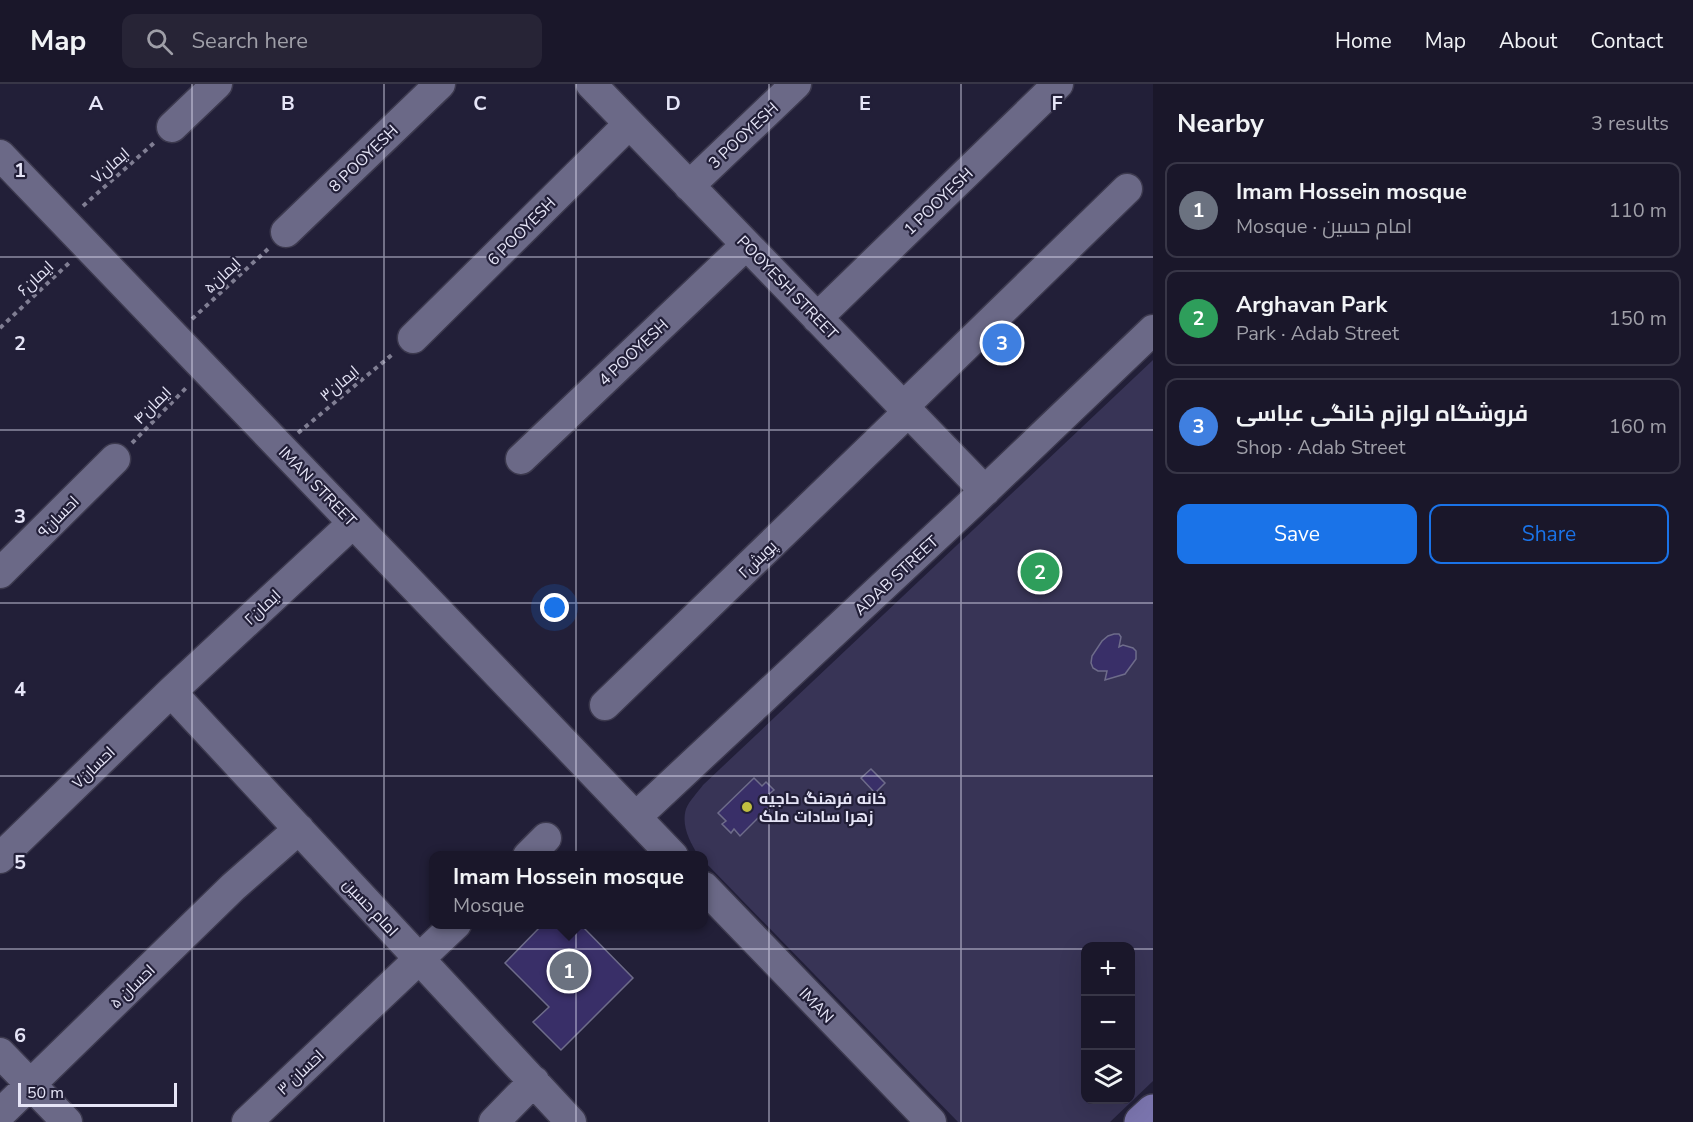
<!DOCTYPE html>
<meta charset="utf-8">
<style>
body{margin:0;font-family:"Nunito Sans",Cairo,sans-serif;background:#272436;color:#f1f3f6}
.controls{position:absolute;right:18px;bottom:18px;display:grid;overflow:hidden;border-radius:12px;box-shadow:0 6px 24px #0002}
.controls button{width:54px;height:54px;display:grid;place-items:center;padding:0;border:0;border-bottom:2px solid #383647;background:#1a172a;color:#f1f3f6;font:30px sans-serif}
.scale{position:absolute;left:18px;bottom:15px;width:159px;box-sizing:border-box;padding-left:6px;border:3px solid #e6e5f7;border-top:0;font-size:16px;line-height:21px;white-space:nowrap;color:#e6e5f7;-webkit-text-stroke:4px #221f38;paint-order:stroke}
.you{position:absolute;left:555px;top:524px;width:21px;height:21px;margin:-15px;border:4px solid #fff;border-radius:50%;background:#1a73e8;box-shadow:0 0 0 9px #1a73e833}
.badge{display:grid;place-items:center;width:39px;height:39px;border-radius:50%;background:#1a73e8;color:#fff;font-size:20px;font-weight:700}
.pin{position:absolute;translate:-50% -50%;border:3px solid #fff;box-shadow:0 2px 6px #0006}
.popup{position:absolute;left:429px;top:767px;width:279px;height:78px;box-sizing:border-box;display:grid;place-content:center;border-radius:12px;background:#1a172a;filter:drop-shadow(0 2px 4px #0005);font-size:20px;white-space:nowrap;color:#9f9fa8}
.popup b{font-size:22px;color:#f1f3f6}
.popup::after{content:'';position:absolute;left:50%;top:100%;margin-left:-12px;border:12px solid transparent;border-top-color:#1a172a}
.list{margin:0;padding:0;list-style:none}
h2{display:flex;justify-content:space-between;align-items:center;height:78px;margin:0;padding:0 24px;font-size:26px}
h2 small{font-size:20px;font-weight:400;color:#9f9fa8}
.list li{display:grid;grid-template-columns:39px 1fr auto;gap:18px;align-items:center;box-sizing:border-box;height:96px;margin:0 12px 12px;padding:0 12px;border:2px solid #383647;border-radius:12px}
.list b{display:block;font-size:22px;white-space:nowrap}
.list p{margin:0;font-size:20px;white-space:nowrap;color:#9f9fa8}
.list em{font-size:20px;font-style:normal;color:#9f9fa8}
.actions{display:flex;gap:12px;padding:18px 24px}
.actions a{flex:1;padding:14px 0;border:2px solid #1a73e8;border-radius:12px;text-align:center;font-size:21px;color:#1a73e8}
.actions .main{background:#1a73e8;color:#fff}
.icon{flex:none;width:33px;height:33px;fill:none;stroke:currentColor;stroke-width:2;stroke-linecap:round;stroke-linejoin:round}
.map{position:relative;flex:none;width:1153px;height:1038px;overflow:hidden}
header{display:flex;align-items:center;gap:36px;box-sizing:border-box;height:84px;padding:0 30px;background:#1a172a;border-bottom:2px solid #383647}
header strong{font-size:28px}
nav{display:flex;gap:33px;margin-inline-start:auto;font-size:21px}
.search{width:420px;height:54px;background:#272436;display:flex;align-items:center;gap:15px;box-sizing:border-box;padding:0 21px;border-radius:12px;color:#9f9fa8;font-size:22px}
main{display:flex}
aside{flex:1;background:#1a172a}
.map>svg:first-child{display:block}
</style>
<header>
<strong>Map</strong>
<div class="search"><svg class="icon" aria-label="search" viewBox="0 0 24 24"><circle cx="10" cy="10" r="6"/><path d="M15 15l6 6"/></svg>Search here</div>
<nav><a>Home</a><a>Map</a><a>About</a><a>Contact</a></nav>
</header>
<main>
<div class="map">
<svg width="1153" height="1038" viewBox="0 0 1153 1038">
<rect width="100%" height="100%" fill="#221f38"/>
<path fill="#383456" fill-rule="evenodd" d="M1153,276V997L1110,1038H958L704,777V772L698,771C690,758 681,742 686,725C689,717 698,708 703,701ZM1086,862H1130V1016H1086Z"/>
<path fill="#392f68" stroke="#6e6c8a" stroke-width="1.5" d="M1114,550H1119L1121,553L1119,563L1123,561L1133,564L1136,567V575L1125,590L1105,596L1107,587H1098L1093,584L1091,579L1092,572L1102,557L1108,552Z
M871,685L885,699L875,709L861,694Z
M754,694L762,702L766,698L774,706L769,710L775,717L740,752L734,745L731,749L722,740L726,737L718,729Z
M543,840H580L633,894L561,966L533,938L549,923L505,879Z"/>
<g fill="none" stroke-linecap="round" stroke-linejoin="round">
<g stroke="#3c394e" stroke-width="33">
<path id="minor" d="M591,0L985,407
M172,43L217,0
M0,71L673,772
M689,102L796,0
M286,148L440,0
M817,234L1058,0
M413,254L629,40
M903,323L1127,105
M521,375L746,161
M0,489L115,375
M171,608L571,1038
M605,621L908,328
M636,733L972,419L1153,246
M528,772L546,754
M0,774L171,608L353,439
M704,803L931,1038
M0,969L67,1038
M0,1030L233,803L299,745
M247,1038L456,840
M494,1038L534,997"/>
</g>
<g stroke="#3c394e" stroke-width="36">
<path id="major" d="M1141,1038L1153,1027"/>
</g>
<path stroke="#807e93" stroke-width="4" stroke-dasharray="4.5 4.5" stroke-linecap="butt" d="M83,122L154,59
M192,235L268,165
M0,244L69,179
M298,349L394,269
M132,359L188,302"/>
<use href="#minor" stroke="#6b6987" stroke-width="30"/>
<use href="#major" stroke="#7a74ad" stroke-width="33"/>
</g>
<path fill="none" stroke="#e6e5f7" stroke-width="1.5" stroke-opacity="0.55" d="M192,0V1038M384,0V1038M576,0V1038M769,0V1038M961,0V1038M0,173H1153M0,346H1153M0,519H1153M0,692H1153M0,865H1086M1130,865H1153"/>
<circle fill="#c0be40" stroke="#221f38" stroke-width="2" cx="747" cy="723" r="6"/>
<g text-anchor="middle" stroke-width="4.5" stroke-linejoin="round" paint-order="stroke">
<g font-size="16" fill="#e6e5f7" stroke="#221f38">
<text transform="translate(743 51) rotate(-43)" y="6">3 POOYESH</text>
<text transform="translate(363 74) rotate(-44)" y="6">8 POOYESH</text>
<text transform="translate(110 81) rotate(-41)" y="6">ایمان۷</text>
<text transform="translate(938 117) rotate(-44)" y="6">1 POOYESH</text>
<text transform="translate(521 147) rotate(-45)" y="6">6 POOYESH</text>
<text transform="translate(222 191) rotate(-43)" y="6">ایمان۵</text>
<text transform="translate(35 194) rotate(-43)" y="6">ایمان۶</text>
<text transform="translate(788 203) rotate(46)" y="6">POOYESH STREET</text>
<text transform="translate(633 268) rotate(-43)" y="6">4 POOYESH</text>
<text transform="translate(339 299) rotate(-40)" y="6">ایمان۳</text>
<text transform="translate(152 321) rotate(-45)" y="6">ایمان۴</text>
<text transform="translate(318 402) rotate(46)" y="6">IMAN STREET</text>
<text transform="translate(58 432) rotate(-45)" y="6">احسان۹</text>
<text transform="translate(757 475) rotate(-44)" y="6">پویش۲</text>
<text transform="translate(896 491) rotate(-43)" y="6">ADAB STREET</text>
<text transform="translate(262 523) rotate(-43)" y="6">ایمان۲</text>
<text transform="translate(93 683) rotate(-44)" y="6">احسان۷</text>
<text transform="translate(371 823) rotate(47)" y="6">امام حسین</text>
<text transform="translate(132 902) rotate(-44)" y="6">احسان ۵</text>
<text transform="translate(817 921) rotate(46)" y="6">IMAN</text>
<text transform="translate(300 988) rotate(-43)" y="6">احسان ۳</text>
</g>
<g font-size="16" font-weight="bold" fill="#e6e5f7" stroke="#221f38" text-anchor="start">
<text x="759" y="720">خانه فرهنگ حاجیه<tspan x="759" dy="18">زهرا سادات ملک</tspan></text>
</g>
</g>
<g font-size="20" text-anchor="middle" font-weight="bold" fill="#e6e5f7" stroke="#221f38" stroke-width="4.5" stroke-linejoin="round" paint-order="stroke">
<text x="96" y="26">A</text>
<text x="288" y="26">B</text>
<text x="480" y="26">C</text>
<text x="673" y="26">D</text>
<text x="865" y="26">E</text>
<text x="1057" y="26">F</text>
<text x="20" y="93">1</text>
<text x="20" y="266">2</text>
<text x="20" y="439">3</text>
<text x="20" y="612">4</text>
<text x="20" y="785">5</text>
<text x="20" y="958">6</text>
</g>
</svg>
<div class="controls">
<button>+</button>
<button>−</button>
<button><svg class="icon" aria-label="layers" viewBox="0 0 24 24"><path d="M12 4l9 5-9 5-9-5zM3 14l9 5 9-5"/></svg></button>
</div>
<div class="scale">50 m</div>
<div class="you"></div>
<div class="pin badge" style="left:569px;top:887px;background:#6b7280">1</div>
<div class="popup"><b>Imam Hossein mosque</b>Mosque</div>
<div class="pin badge" style="left:1040px;top:488px;background:#2e9e5b">2</div>
<div class="pin badge" style="left:1002px;top:259px;background:#3f7fe0">3</div>
</div>
<aside>
<h2>Nearby<small>3 results</small></h2>
<ul class="list">
<li><span class="badge" style="background:#6b7280">1</span><div><b>Imam Hossein mosque</b><p>Mosque · امام حسین</p></div><em>110 m</em></li>
<li><span class="badge" style="background:#2e9e5b">2</span><div><b>Arghavan Park</b><p>Park · Adab Street</p></div><em>150 m</em></li>
<li><span class="badge" style="background:#3f7fe0">3</span><div><b>فروشگاه لوازم خانگی عباسی</b><p>Shop · Adab Street</p></div><em>160 m</em></li>
</ul>
<div class="actions"><a class="main">Save</a><a>Share</a></div>
</aside>
</main>
